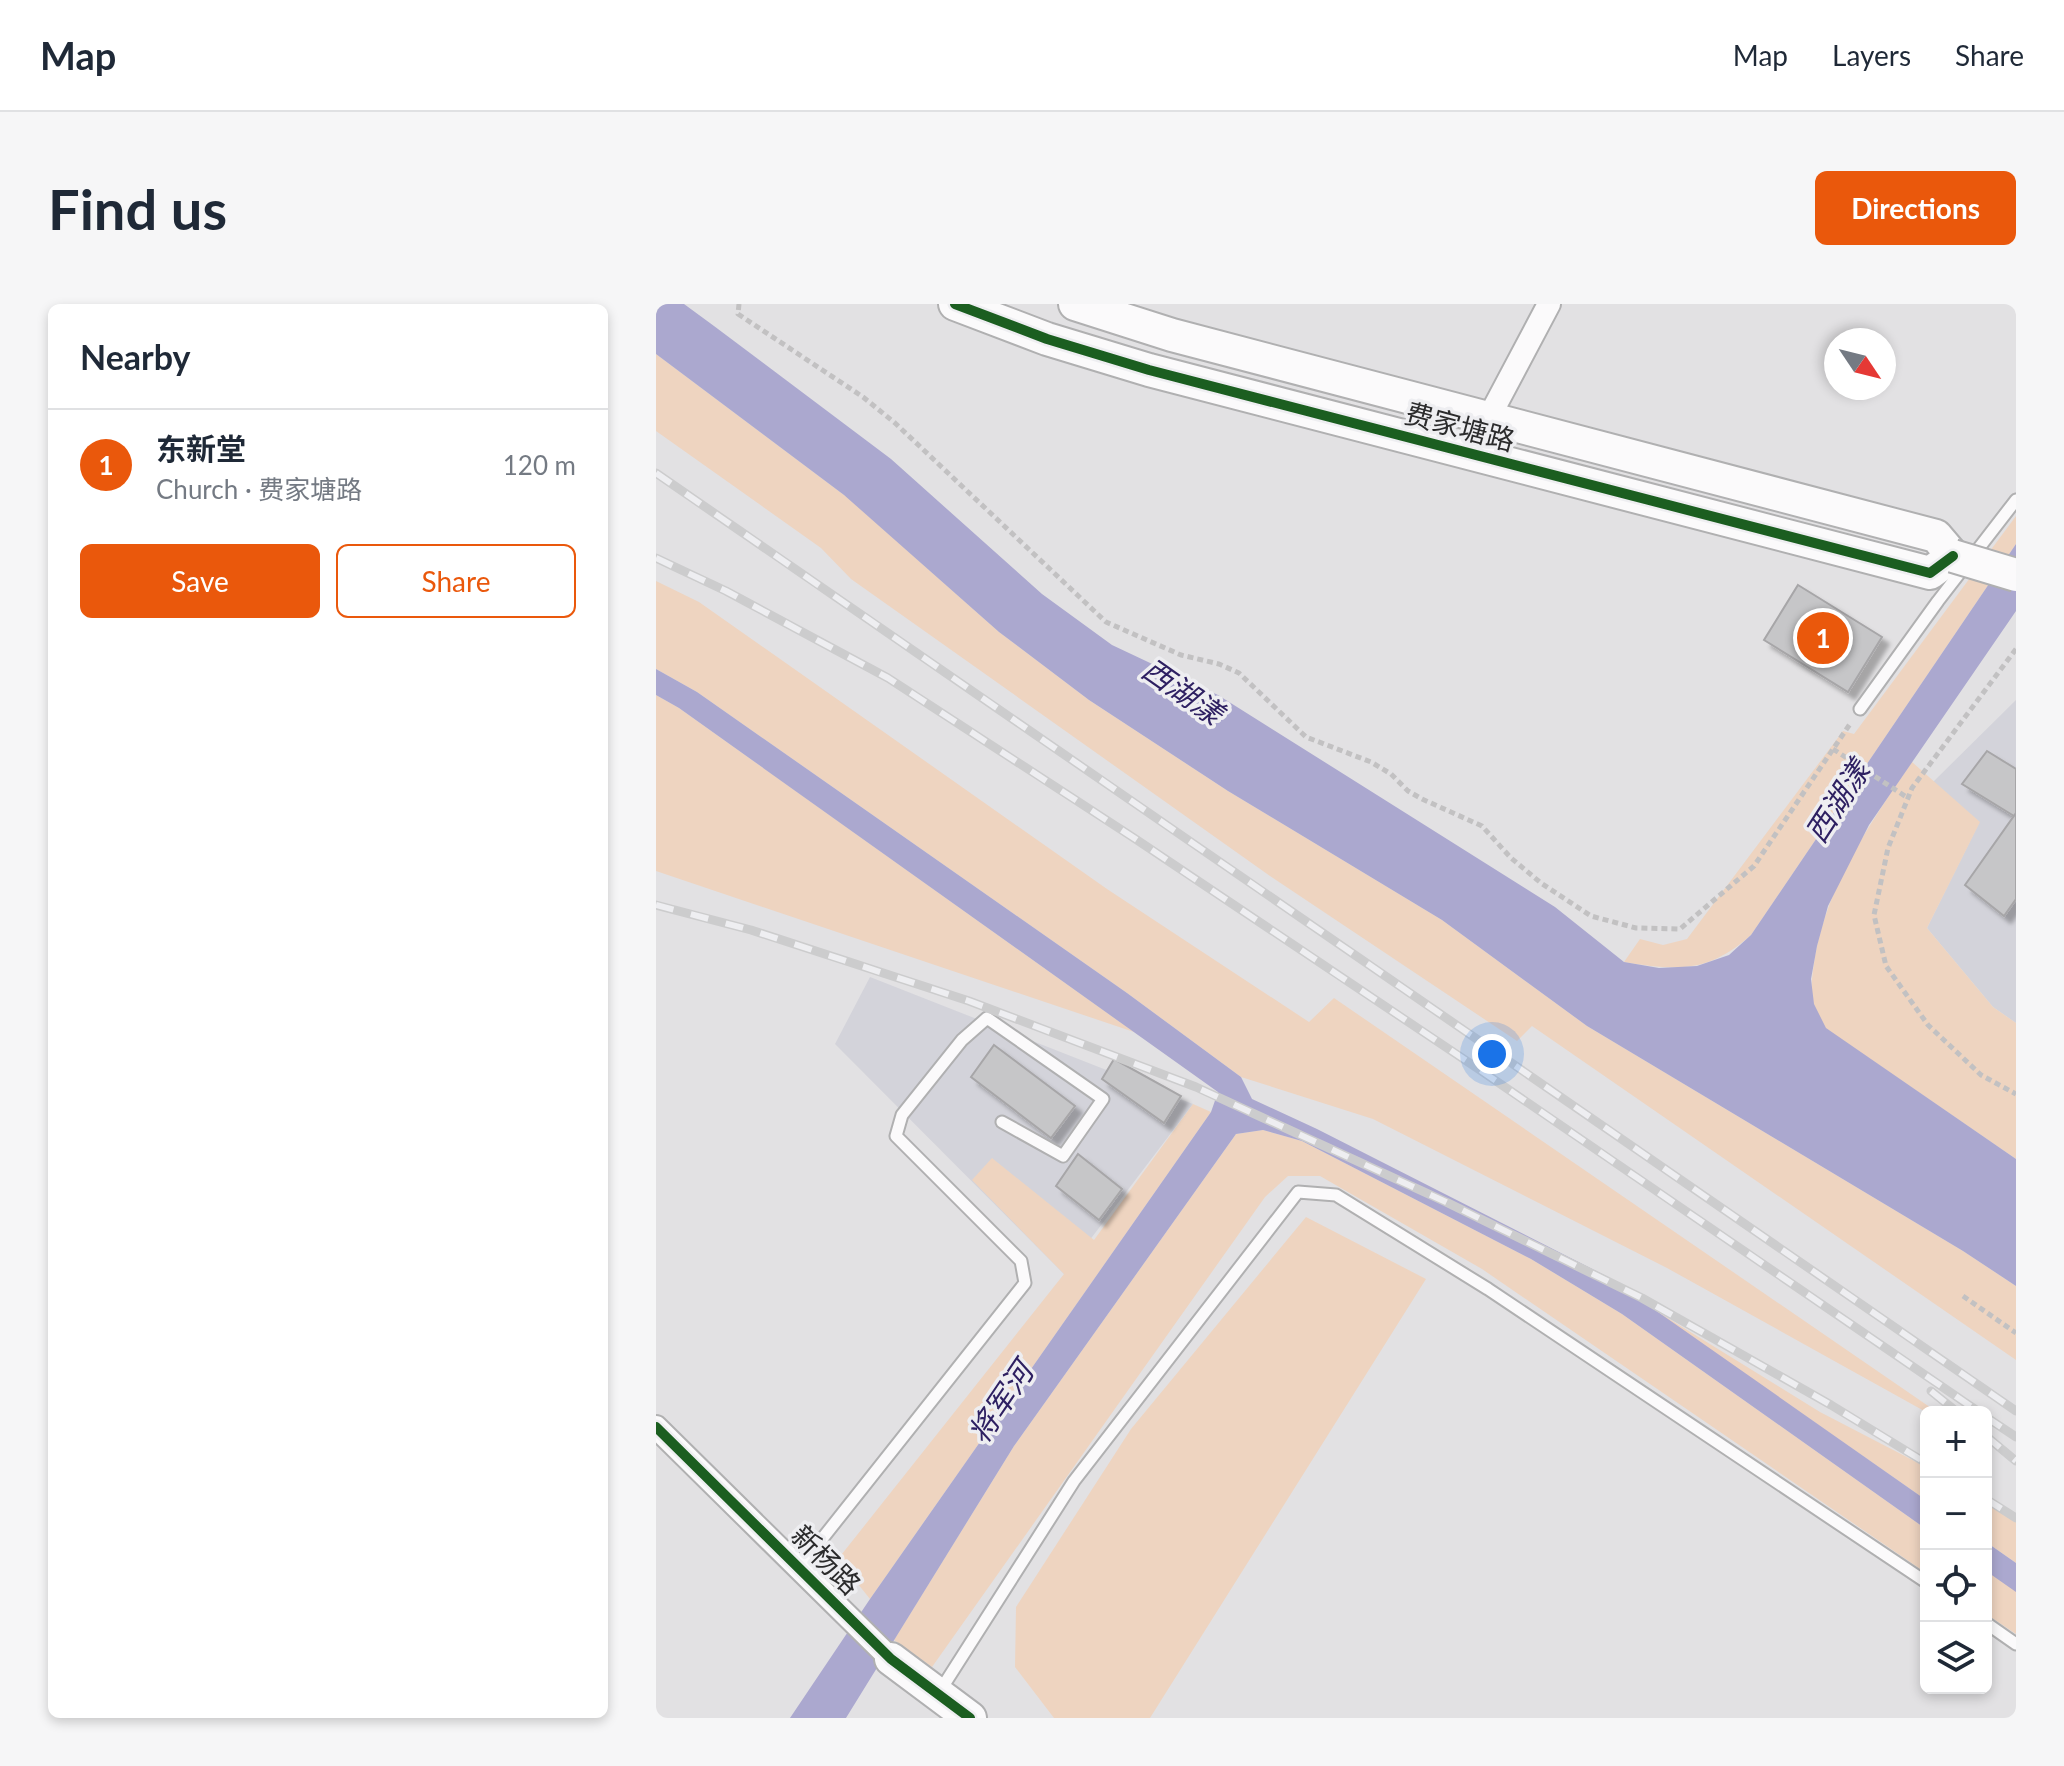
<!DOCTYPE html>
<meta charset="utf-8">
<style>
body{margin:0;font-family:Lato,"Noto Sans SC",sans-serif;background:#f6f6f7;color:#1f2937}
.controls{position:absolute;right:24px;bottom:24px;display:grid;overflow:hidden;border-radius:12px;box-shadow:0 4px 12px #0003}
.controls button{width:72px;height:72px;display:grid;place-items:center;padding:0;border:0;border-bottom:2px solid #e0e1e3;background:#fff;color:#1f2937;font:40px sans-serif}
.compass{position:absolute;left:1168px;top:24px;width:72px;height:72px;border-radius:50%;background:#fff;box-shadow:0 4px 12px #0003;rotate:125deg}
.you{position:absolute;left:836px;top:750px;width:28px;height:28px;margin:-20px;border:6px solid #fff;border-radius:50%;background:#1a73e8;box-shadow:0 0 0 12px #1a73e833}
.badge{display:grid;place-items:center;width:52px;height:52px;border-radius:50%;background:#ea580c;color:#fff;font-size:26px;font-weight:700}
.pin{position:absolute;translate:-50% -50%;border:4px solid #fff;box-shadow:0 2px 8px #0006}
.list{margin:0;padding:0;list-style:none}
h2{display:flex;justify-content:space-between;align-items:center;height:104px;margin:0;padding:0 32px;font-size:34px}
h2 small{font-size:26px;font-weight:400;color:#747a83}
.list li{display:grid;grid-template-columns:52px 1fr auto;gap:24px;align-items:center;box-sizing:border-box;height:112px;padding:0 32px;border-top:2px solid #e0e1e3}
.list b{display:block;font-size:30px;white-space:nowrap}
.list p{margin:0;font-size:26px;white-space:nowrap;color:#747a83}
.list em{font-size:26px;font-style:normal;color:#747a83}
.actions{display:flex;gap:16px;padding:24px 32px}
.actions a{flex:1;padding:18px 0;border:2px solid #ea580c;border-radius:12px;text-align:center;font-size:28px;color:#ea580c}
.actions .main{background:#ea580c;color:#fff}
.icon{flex:none;width:44px;height:44px;fill:none;stroke:currentColor;stroke-width:2;stroke-linecap:round;stroke-linejoin:round}
.map{position:relative;flex:none;width:1360px;height:1414px;overflow:hidden;border-radius:12px}
header{display:flex;align-items:center;gap:48px;box-sizing:border-box;height:112px;padding:0 40px;background:#fff;border-bottom:2px solid #e0e1e3}
header strong{font-size:38px}
nav{display:flex;gap:44px;margin-inline-start:auto;font-size:28px}
.intro{display:flex;align-items:center;justify-content:space-between;box-sizing:border-box;height:192px;padding:0 48px}
h1{margin:0;font-size:56px}
.button{padding:20px 36px;border-radius:12px;background:#ea580c;color:#fff;font-size:28px;font-weight:700}
main{display:flex;gap:48px;padding:0 48px}
aside{flex:1;background:#fff;border-radius:12px;box-shadow:0 4px 12px #0003}
.map>svg:first-child{display:block}
</style>
<header>
<strong>Map</strong>
<nav><a>Map</a><a>Layers</a><a>Share</a></nav>
</header>
<div class="intro"><h1>Find us</h1><a class="button">Directions</a></div>
<main>
<aside>
<h2>Nearby<small></small></h2>
<ul class="list">
<li><span class="badge">1</span><div><b>东新堂</b><p>Church · 费家塘路</p></div><em>120 m</em></li>
</ul>
<div class="actions"><a class="main">Save</a><a>Share</a></div>
</aside>
<div class="map">
<svg width="1360" height="1414" viewBox="0 0 1360 1414">
<defs>
<filter id="shadow"><feDropShadow dx="7" dy="7" stdDeviation="2" flood-color="#0004"/></filter>
</defs>
<rect width="100%" height="100%" fill="#e2e1e3"/>
<path fill="#d3d3da" d="M1360,396V719L1337,703L1271,624L1323,519L1277,478Z
M214,673L537,800L408,970L179,740Z"/>
<path fill="#eed4c0" d="M0,50L192,194L343,328L433,396L572,487L786,616L931,722L1307,947L1360,982V1056L876,722L861,737L614,572L195,275L165,244L0,127Z
M1360,212V240L1095,631C1052,669 1022,667 968,658L984,635L1007,641L1031,635L1187,427L1198,430Z
M0,277L43,298L451,585L653,718L678,694L1281,1108H1270L1011,964L717,815L585,773L471,689L41,388L0,365Z
M0,391L23,404L478,728L0,567Z
M1256,458L1324,518L1271,624L1337,703L1360,719V855L1169,724C1166,717 1161,709 1158,701C1153,686 1157,668 1159,652C1172,579 1215,518 1256,458Z
M537,800L555,808L214,1295L182,1255L408,970L316,876L336,854L438,936Z
M607,826L646,837L875,955L966,1010L1270,1225V1269L826,965L664,872H632L609,893L276,1363L238,1336L358,1142L580,830Z
M650,913L770,975L494,1414H398L359,1363L360,1303L475,1125Z
M989,1000L1164,1108L1270,1163V1196Z
M1330,1197L1360,1217V1259L1330,1238Z
M1330,1267L1360,1287V1330L1330,1310Z"/>
<path fill="#aba8cf" d="M0,0H28L58,22L235,155L386,290L456,341L562,391L899,603L968,658L1003,664L1041,662L1073,651L1095,631L1360,240V307L1213,521L1172,602L1161,642L1155,675L1158,700L1170,724L1360,855V982L1307,947L931,722L786,616L572,487L433,396L343,328L188,191L0,50Z
M0,365L41,388L471,689L585,773L596,795L661,825L952,973L1270,1196V1225L966,1010L875,955L646,837L607,826L580,830L358,1142L190,1414H134L214,1295L555,808L562,788L23,404L0,391Z
M1330,1238L1360,1259V1288L1330,1267Z"/>
<path fill="#c6c6c8" stroke="#a7a6a8" stroke-width="2" filter="url(#shadow)" d="M1142,281L1226,333L1192,388L1108,336Z
M1331,447L1360,465V509L1358,512L1306,480Z
M1360,509V595L1348,612L1309,581Z
M338,741L419,802L395,834L315,773Z
M458,755L525,792L508,819L446,775Z
M422,850L466,885L443,916L400,882Z"/>
<g fill="none" stroke-linecap="round" stroke-linejoin="round">
<g stroke="#b0b0b1" stroke-width="15">
<path id="lane" d="M1204,405L1282,297L1360,196
M143,1264L369,979L365,957L240,832L246,811L306,736L331,714L447,795L407,852L346,818
M1330,1319L1360,1340
M284,1387L418,1177L642,888L680,891L832,985L1270,1278"/>
</g>
<g stroke="#b0b0b1" stroke-width="26">
<path id="street" d="M813,151L893,0
M0,1123L235,1355"/>
</g>
<g stroke="#b0b0b1" stroke-width="36">
<path id="secondary" d="M299,0L391,35L493,66L1274,269L1297,252L1280,232L516,31L419,0
M235,1355L314,1414"/>
</g>
<path stroke="#c2c1c2" stroke-width="5" stroke-dasharray="6 4" stroke-linecap="butt" d="M83,0L82,10L207,93L239,119L450,318L525,351L563,360L583,369L650,433L715,458L735,470L752,487L766,495L826,522L855,554L885,579L935,612L980,624L1024,625L1098,562L1194,420
M1360,345L1256,484L1232,544L1218,611L1230,662L1272,721L1325,771L1360,790
M1177,445L1252,494
M1307,992L1360,1029"/>
<use href="#lane" stroke="#fbfafb" stroke-width="11"/>
<use href="#street" stroke="#fbfafb" stroke-width="22"/>
<use href="#secondary" stroke="#fbfafb" stroke-width="32"/>
<g stroke="#cccccd" stroke-width="9">
<path id="rail" d="M0,169L1360,1107
M0,254L70,287L232,374L478,534L824,766L1323,1108
M0,601L95,626L313,697L540,783L790,898L986,994L1175,1101L1270,1159
M1275,1087L1301,1108
M1330,1113L1360,1133
M1330,1132L1360,1157
M1330,1195L1360,1214"/>
</g>
<use href="#rail" stroke="#eeeef1" stroke-width="6" stroke-dasharray="18" stroke-linecap="butt"/>
<g stroke="#b0b0b1" stroke-width="36" stroke-linecap="butt">
<path id="secondary-bridge" d="M1297,252L1360,271"/>
</g>
<use href="#secondary-bridge" stroke="#fbfafb" stroke-width="32"/>
<g stroke="#eeeef1" stroke-width="15">
<path id="cycleway" d="M299,0L391,35L493,66L1274,269L1297,252
M0,1123L235,1355L314,1414"/>
</g>
<use href="#cycleway" stroke="#1b5e20" stroke-width="10"/>
</g>
<g text-anchor="middle" stroke-width="7" stroke-linejoin="round" paint-order="stroke">
<g font-size="28" fill="#2b2b2c" stroke="#eeeef1">
<text transform="translate(804 123) rotate(15)" y="10">费家塘路</text>
<text transform="translate(170 1256) rotate(45)" y="10">新杨路</text>
</g>
<g font-size="30" font-style="italic" fill="#2e2062" stroke="#eeeef1">
<text transform="translate(526 388) rotate(35)" y="10">西湖漾</text>
<text transform="translate(1182 498) rotate(-57)" y="10">西湖漾</text>
<text transform="translate(345 1099) rotate(-56)" y="10">将军河</text>
</g>
</g>
</svg>
<div class="controls">
<button>+</button>
<button>−</button>
<button><svg class="icon" aria-label="locate" viewBox="0 0 24 24"><circle cx="12" cy="12" r="6"/><path d="M12 2v4M12 18v4M2 12h4M18 12h4"/></svg></button>
<button><svg class="icon" aria-label="layers" viewBox="0 0 24 24"><path d="M12 4l9 5-9 5-9-5zM3 14l9 5 9-5"/></svg></button>
</div>
<svg class="compass" viewBox="-18 -18 36 36"><path d="M0-13l5 13h-10z" fill="#e53935"/><path d="M0 13l5-13h-10z" fill="#747a83"/></svg>
<div class="you"></div>
<div class="pin badge" style="left:1167px;top:334px">1</div>
</div>
</main>
